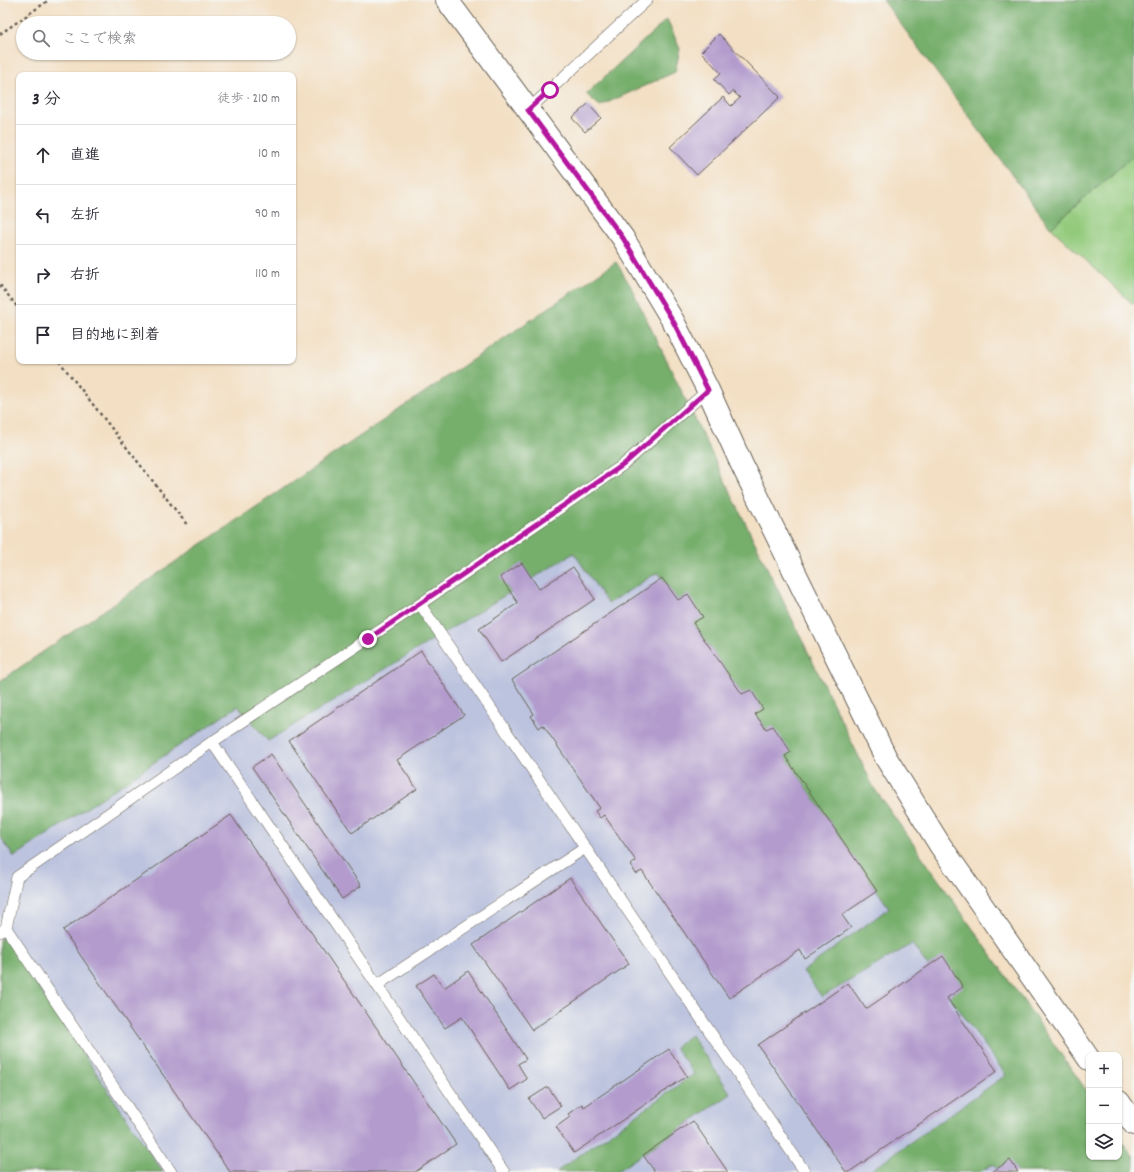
<!DOCTYPE html>
<html lang="ja">
<meta charset="utf-8">
<style>
body{margin:0;font-family:Dekko,"Klee One",sans-serif;background:#f7f7f7;color:#2b2b33}
.controls{position:absolute;right:12px;bottom:12px;display:grid;overflow:hidden;border-radius:8px;box-shadow:0 1px 3px #0004}
.controls button{width:36px;height:36px;display:grid;place-items:center;padding:0;border:0;border-bottom:1px solid #e1e1e2;background:#fff;color:#2b2b33;font:20px sans-serif}
.stop{position:absolute;width:12px;height:12px;margin:-9px;border:3px solid #b5179e;border-radius:50%;background:#fff}
.stop.end{background:#b5179e;border-color:#fff;box-shadow:0 1px 4px #0008}
.list{margin:0;padding:0;list-style:none}
h2{display:flex;justify-content:space-between;align-items:center;height:52px;margin:0;padding:0 16px;font-size:17px}
h2 small{font-size:13px;font-weight:400;color:#7c7c81}
.list li{display:grid;grid-template-columns:26px 1fr auto;gap:12px;align-items:center;box-sizing:border-box;height:60px;padding:0 16px;border-top:1px solid #e1e1e2}
.list b{display:block;font-size:15px;white-space:nowrap}
.list em{font-size:13px;font-style:normal;color:#7c7c81}
.icon{flex:none;width:22px;height:22px;fill:none;stroke:currentColor;stroke-width:2;stroke-linecap:round;stroke-linejoin:round}
.map{position:relative;flex:none;width:1134px;height:1172px;overflow:hidden}
.search{position:absolute;background:#fff;box-shadow:0 1px 3px #0004;left:16px;top:16px;width:280px;height:44px;display:flex;align-items:center;gap:10px;box-sizing:border-box;padding:0 14px;border-radius:22px;color:#7c7c81;font-size:15px}
.panel{position:absolute;background:#fff;box-shadow:0 1px 3px #0004;left:16px;top:72px;width:280px;height:292px;border-radius:8px}
.map>svg:first-child{display:block}
</style>
<div class="map">
<svg width="1134" height="1172" viewBox="0 0 1134 1172">
<rect width="100%" height="100%" fill="#f6f6f2"/>
<filter id="ink" filterUnits="userSpaceOnUse"><feTurbulence type="fractalNoise" baseFrequency=".025" numOctaves="2"/><feDisplacementMap in="SourceGraphic" scale="8" xChannelSelector="R" yChannelSelector="G"/><feConvolveMatrix kernelMatrix="1 2 1 2 8 2 1 2 1" color-interpolation-filters="sRGB"/></filter>
<filter id="wash" filterUnits="userSpaceOnUse"><feTurbulence type="fractalNoise" baseFrequency=".012" numOctaves="4" result="noise"/><feDisplacementMap in="SourceGraphic" scale="16" xChannelSelector="R" yChannelSelector="G"/><feGaussianBlur stdDeviation="0.9" result="paint"/><feColorMatrix in="noise" values="0 0 0 0 0 0 0 0 0 0 0 0 0 0 0 0 0 1.4 0 .05"/><feComposite in="paint" operator="in"/></filter>
<g filter="url(#wash)">
<rect width="100%" height="100%" fill="#f3dfc3"/>
<path fill="#bcc3de" d="M630,285L874,788L1089,1094V1157H1119V1137L1134,1158V1172H125L0,1003V718Z"/>
<path fill="#93ca7c" stroke="#58734c" d="M1134,155V305L1051,228Z"/>
<path fill="#76ae6c" stroke="#496544" d="M883,0H1134V155L1051,228Z
M667,19L680,49L675,72L600,106L586,94Z
M616,262L630,285L874,788L1089,1094V1157H1119V1137L1134,1158V1172H999L993,1164L980,1172H868L1006,1075L912,944L822,997L803,971L889,908L658,572L608,604L574,553L268,741L238,706L14,857L0,836V681Z
M4,936L163,1172H0V939Z
M691,1035L731,1094L616,1172H556L694,1074L675,1047Z"/>
<g id="blocks">
<path fill="#b39ccd" d="M719,34L780,97L697,175L670,147L723,97L731,106L740,98L733,91L729,95L714,79L721,73L701,52Z
M588,104L601,118L585,132L572,118Z
M522,563L539,589L573,567L595,599L501,662L479,629L518,603L500,577Z
M662,578L678,600L688,594L703,617L693,623L742,694L751,690L763,709L755,714L766,729L773,726L791,752L785,756L877,891L842,915L851,928L805,959L800,950L729,998L642,871L636,874L631,865L636,861L604,815L600,818L595,811L600,808L543,725L539,728L531,716L534,714L512,680Z
M421,651L464,715L397,760L417,789L352,833L289,741Z
M271,754L361,886L342,899L252,767Z
M231,815L456,1144L415,1172H230L63,930Z
M570,878L629,964L532,1030L473,945Z
M943,956L963,987L947,998L997,1071L849,1172H846L758,1045L848,983L866,1009Z
M468,971L526,1059L518,1064L527,1079L510,1090L462,1017L445,1028L416,986L434,974L444,988Z
M669,1049L687,1076L574,1153L556,1127L570,1117L568,1114L582,1104L584,1107Z
M548,1087L561,1106L542,1118L529,1099Z
M693,1121L728,1172H655L643,1155Z
M1010,1160L1018,1172H992Z"/>
</g>
</g>
<g filter="url(#ink)">
<use href="#blocks" fill-opacity="0" stroke="#676056" stroke-width="1"/>
<g fill="none" stroke-linecap="round" stroke-linejoin="round">
<g stroke="#676056" stroke-width="12">
<path id="service" d="M528,110L647,0
M420,604L805,1172
M212,742L504,1172
M6,928L171,1172
M0,932L6,928L17,877L212,742L420,604L623,465L708,390
M377,985L585,848"/>
</g>
<g stroke="#676056" stroke-width="24">
<path id="tertiary" d="M447,0L623,238L673,321L708,390L742,465L886,758L940,845L1089,1059
M1119,1102L1134,1124"/>
</g>
<path stroke="#676056" stroke-width="2.5" stroke-dasharray="3 3" stroke-linecap="butt" d="M0,34L49,0
M0,285L19,309
M59,361L188,526"/>
<use href="#service" stroke="#fff" stroke-width="11"/>
<use href="#tertiary" stroke="#fff" stroke-width="22"/>
</g>
</g>
<g fill="none" stroke-linecap="round" stroke-linejoin="round" filter="url(#ink)">
<path stroke="#b5179e" stroke-width="5" d="M368,639L623,465L708,390L673,321L623,238L528,110L550,90"/>
</g>
</svg>
<div class="controls">
<button>+</button>
<button>−</button>
<button><svg class="icon" aria-label="layers" viewBox="0 0 24 24"><path d="M12 4l9 5-9 5-9-5zM3 14l9 5 9-5"/></svg></button>
</div>
<div class="stop" style="left:550px;top:90px"></div>
<div class="stop end" style="left:368px;top:639px"></div>
<div class="search"><svg class="icon" aria-label="search" viewBox="0 0 24 24"><circle cx="10" cy="10" r="6"/><path d="M15 15l6 6"/></svg>ここで検索</div>
<section class="panel">
<h2>3 分<small>徒歩 · 210 m</small></h2>
<ul class="list">
<li><svg class="icon" aria-label="ahead" viewBox="0 0 24 24"><path d="M12 20V5M6 11l6-6 6 6"/></svg><div><b>直進</b></div><em>10 m</em></li>
<li><svg class="icon" aria-label="left" viewBox="0 0 24 24"><path d="M17 20v-9H6M10 6l-5 5 5 5"/></svg><div><b>左折</b></div><em>90 m</em></li>
<li><svg class="icon" aria-label="right" viewBox="0 0 24 24"><path d="M7 20v-9h11M14 6l5 5-5 5"/></svg><div><b>右折</b></div><em>110 m</em></li>
<li><svg class="icon" aria-label="arrive" viewBox="0 0 24 24"><path d="M6 21V4h12l-3 4 3 4H6"/></svg><div><b>目的地に到着</b></div></li>
</ul>
</section>
</div>
